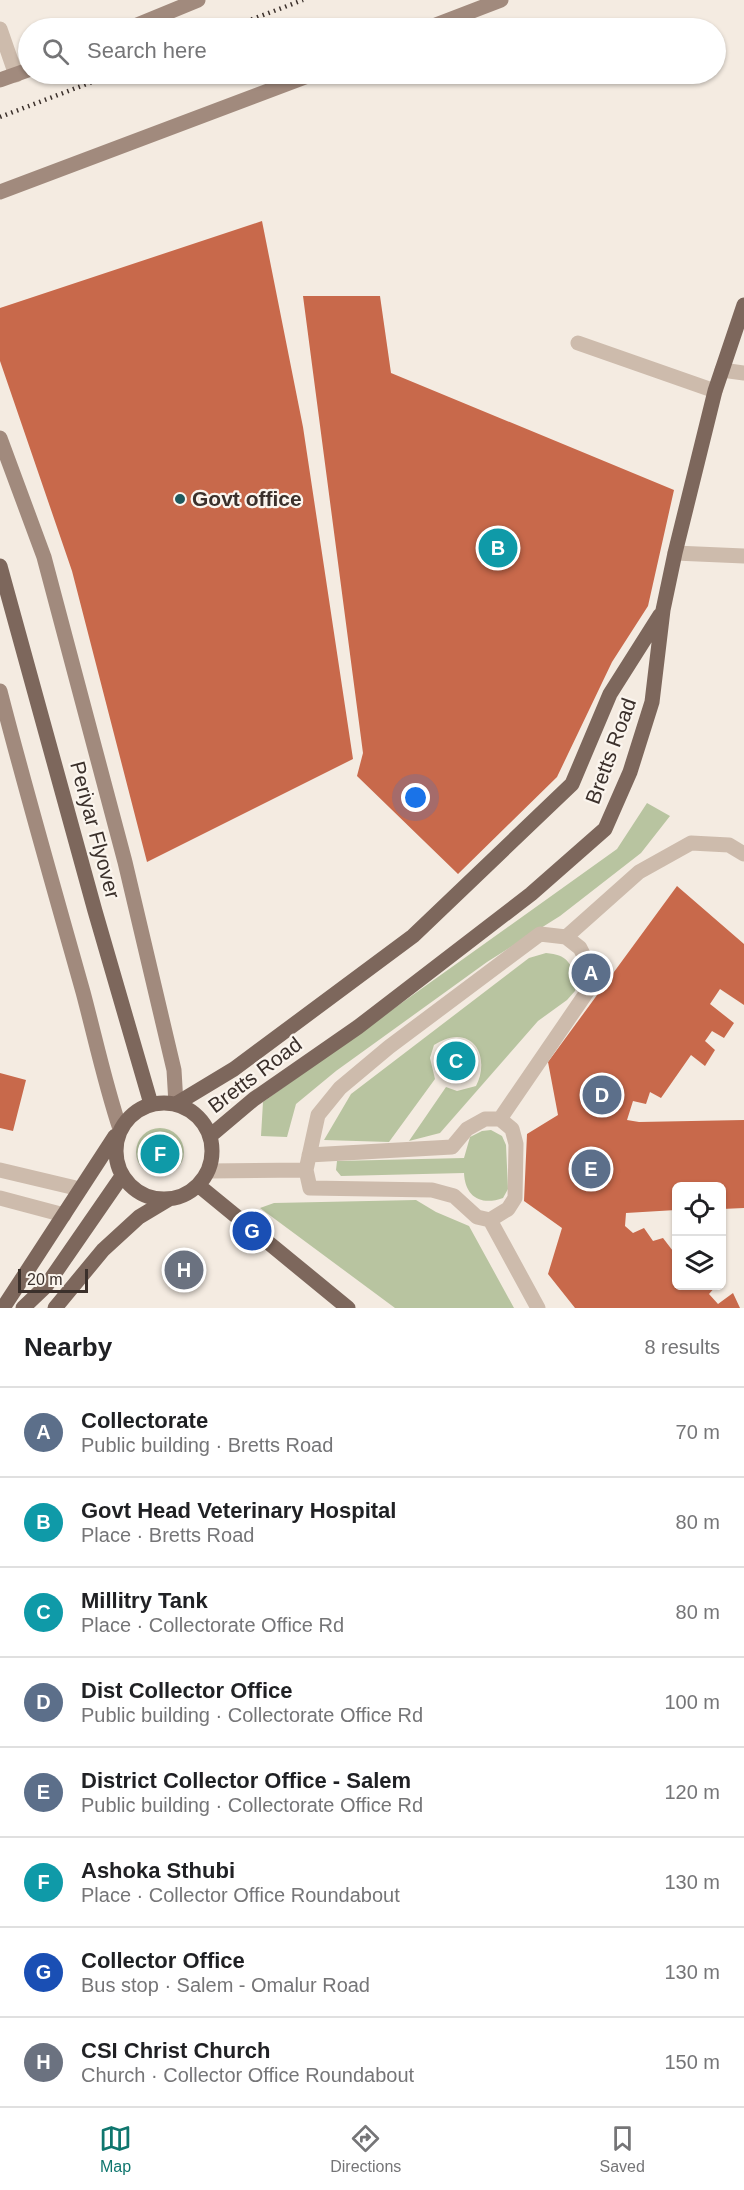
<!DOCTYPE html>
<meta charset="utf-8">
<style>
body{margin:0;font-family:Helvetica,sans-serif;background:#f2f2f2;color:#202124}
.controls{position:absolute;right:18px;bottom:18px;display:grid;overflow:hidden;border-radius:9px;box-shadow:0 2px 4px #0004}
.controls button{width:54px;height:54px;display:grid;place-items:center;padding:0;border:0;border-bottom:2px solid #e0e0e0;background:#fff;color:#202124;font:30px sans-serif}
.scale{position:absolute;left:18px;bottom:15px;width:70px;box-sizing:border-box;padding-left:6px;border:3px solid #3b302b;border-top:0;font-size:16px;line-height:21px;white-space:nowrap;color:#3b302b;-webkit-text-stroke:4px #fbf5ee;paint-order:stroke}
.you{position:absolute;left:416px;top:798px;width:21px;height:21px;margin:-15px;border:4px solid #fff;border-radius:50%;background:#1a73e8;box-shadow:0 0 0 9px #1a73e833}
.badge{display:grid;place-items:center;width:39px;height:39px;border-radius:50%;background:#0f766e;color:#fff;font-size:20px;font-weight:700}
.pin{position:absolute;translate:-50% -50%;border:3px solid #fff;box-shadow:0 2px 6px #0006}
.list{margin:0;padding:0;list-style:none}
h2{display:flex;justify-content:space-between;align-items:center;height:78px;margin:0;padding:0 24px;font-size:26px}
h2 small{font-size:20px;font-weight:400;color:#757577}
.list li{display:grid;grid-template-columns:39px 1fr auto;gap:18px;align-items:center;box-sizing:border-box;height:90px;padding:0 24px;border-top:2px solid #e0e0e0}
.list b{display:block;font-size:22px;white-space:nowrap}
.list p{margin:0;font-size:20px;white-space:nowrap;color:#757577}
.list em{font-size:20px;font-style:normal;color:#757577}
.icon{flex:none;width:33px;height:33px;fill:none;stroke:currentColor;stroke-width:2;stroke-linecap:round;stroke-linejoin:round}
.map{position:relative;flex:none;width:744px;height:1308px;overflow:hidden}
.search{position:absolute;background:#fff;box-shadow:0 2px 4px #0004;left:18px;right:18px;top:18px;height:66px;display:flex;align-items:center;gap:15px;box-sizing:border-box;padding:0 21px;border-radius:33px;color:#757577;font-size:22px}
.sheet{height:798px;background:#fff}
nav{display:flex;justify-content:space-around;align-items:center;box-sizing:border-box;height:84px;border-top:2px solid #e0e0e0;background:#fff;font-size:16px;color:#757577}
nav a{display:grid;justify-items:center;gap:3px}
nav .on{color:#0f766e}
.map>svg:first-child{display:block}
</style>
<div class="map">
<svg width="744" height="1308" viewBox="0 0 744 1308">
<rect width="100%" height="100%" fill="#f4ebe1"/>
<path fill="#b8c4a0" d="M647,803L670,816L641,853L560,916L487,962L336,1071L296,1104L287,1137L261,1136L263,1102L617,849Z
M546,953C568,955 569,962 578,980L575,991L567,1000L538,1021L440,1133L409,1141L446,1087L457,1091L476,1086C486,1068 483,1038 457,1037C448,1037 441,1041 434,1045L430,1058L435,1079L389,1142L324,1140L351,1094L529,958Z
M136 1152a24 24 0 1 1 48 0a24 24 0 1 1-48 0Z
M491,1130L502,1136L506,1145L508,1189L503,1198C481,1206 465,1197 464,1173L341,1176L336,1170L337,1161L464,1158L470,1137L482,1131Z
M416,1200L436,1212L469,1226L514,1308H395L260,1208L274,1203Z"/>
<path fill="#c8694b" d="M262,221L303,427L353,759L147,862L72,571L0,361V308Z
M303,296H380L391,373L674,490L648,606L612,662L557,777L458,874L357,776L363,753Z
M677,886L744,944V1005L720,989L710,1004L734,1023L724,1038L712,1031L705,1041L715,1050L705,1066L691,1055L661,1098L650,1092L646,1104L633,1101L627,1120L639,1122L744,1120V1208L722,1209V1186H676V1210L626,1213L625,1226L633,1233L644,1228L653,1241L663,1238L676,1255V1286H716L709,1294L718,1304L733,1293L740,1308H575L548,1274L562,1228L524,1201L527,1134L558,1115L548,1062Z
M0,1073L26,1080L13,1131L0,1128Z"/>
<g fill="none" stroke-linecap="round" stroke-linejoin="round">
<path stroke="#cdbbac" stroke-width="15" d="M0,29L16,75
M578,343L715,391
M722,370L744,373
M675,553L744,556
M566,937L639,872L691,843L729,845L744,854
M309,1155L452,1147L467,1129L485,1119H500L512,1129L516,1144L515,1198L508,1209L490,1220L477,1217L454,1196L432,1190L310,1188L306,1170L318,1115L340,1088L389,1047L540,934L566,937L580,948L590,968L589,989L500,1119
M0,1170L80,1189
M208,1171L306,1170
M0,1198L64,1215
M490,1220L538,1308"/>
<path stroke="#a18a7d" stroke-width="15" d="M130,28L198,0
M428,28L501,0
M0,80L28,70
M0,192L313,74
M0,438L44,557L125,862L174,1070L176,1104
M0,691C26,792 55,892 83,992C95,1037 105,1084 120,1129"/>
<path stroke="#7d675c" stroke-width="15" d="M0,566L95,911L151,1104
M116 1151a48 48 0 1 1 96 0a48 48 0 1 1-96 0Z
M176,1104L234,1069L413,936L572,784L610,694L660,615
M210,1136L254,1099L358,1027L531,894L605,829L630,772L652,702L663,610L675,553L715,391L744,305
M198,1185L348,1308
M3,1308L115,1136
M23,1308L46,1286L122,1176
M55,1308L103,1250L139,1217L169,1199"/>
<path stroke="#3b302b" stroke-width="4.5" stroke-dasharray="1.5 4.5" stroke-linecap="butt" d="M229,28L303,0
M0,117L113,74"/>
</g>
<circle fill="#1f5a5e" stroke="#fbf5ee" stroke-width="2" cx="180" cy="499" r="6"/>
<g text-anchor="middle" stroke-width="4.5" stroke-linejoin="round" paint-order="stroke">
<g font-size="21" font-weight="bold" fill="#3b302b" stroke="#fbf5ee" text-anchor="start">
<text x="192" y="506">Govt office</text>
</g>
<g font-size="21" fill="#3b302b" stroke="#fbf5ee">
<text transform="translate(611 751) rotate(-70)" y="7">Bretts Road</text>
<text transform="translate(95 830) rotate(75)" y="7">Periyar Flyover</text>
<text transform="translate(255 1075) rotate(-37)" y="7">Bretts Road</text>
</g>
</g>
</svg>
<div class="controls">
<button><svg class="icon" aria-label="locate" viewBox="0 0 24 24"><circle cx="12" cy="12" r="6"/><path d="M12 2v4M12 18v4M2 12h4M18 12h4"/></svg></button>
<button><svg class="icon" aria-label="layers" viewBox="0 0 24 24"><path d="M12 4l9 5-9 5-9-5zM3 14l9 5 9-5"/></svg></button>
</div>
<div class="scale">20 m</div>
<div class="you"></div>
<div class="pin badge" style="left:591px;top:973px;background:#5c6f8a">A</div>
<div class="pin badge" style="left:498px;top:548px;background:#0f9aa8">B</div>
<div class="pin badge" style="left:456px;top:1061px;background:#0f9aa8">C</div>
<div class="pin badge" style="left:602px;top:1095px;background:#5c6f8a">D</div>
<div class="pin badge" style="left:591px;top:1169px;background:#5c6f8a">E</div>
<div class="pin badge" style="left:160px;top:1154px;background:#0f9aa8">F</div>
<div class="pin badge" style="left:252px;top:1231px;background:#1a4fb4">G</div>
<div class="pin badge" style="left:184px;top:1270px;background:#6b7280">H</div>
<div class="search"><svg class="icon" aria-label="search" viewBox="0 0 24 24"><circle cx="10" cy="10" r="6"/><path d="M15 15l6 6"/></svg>Search here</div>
</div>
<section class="sheet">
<h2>Nearby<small>8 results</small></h2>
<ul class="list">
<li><span class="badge" style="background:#5c6f8a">A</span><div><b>Collectorate</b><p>Public building · Bretts Road</p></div><em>70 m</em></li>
<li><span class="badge" style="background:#0f9aa8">B</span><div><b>Govt Head Veterinary Hospital</b><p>Place · Bretts Road</p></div><em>80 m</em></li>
<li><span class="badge" style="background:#0f9aa8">C</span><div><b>Millitry Tank</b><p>Place · Collectorate Office Rd</p></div><em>80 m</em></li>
<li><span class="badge" style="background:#5c6f8a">D</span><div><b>Dist Collector Office</b><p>Public building · Collectorate Office Rd</p></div><em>100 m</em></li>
<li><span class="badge" style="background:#5c6f8a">E</span><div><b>District Collector Office - Salem</b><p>Public building · Collectorate Office Rd</p></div><em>120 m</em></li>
<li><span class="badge" style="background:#0f9aa8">F</span><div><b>Ashoka Sthubi</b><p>Place · Collector Office Roundabout</p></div><em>130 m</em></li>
<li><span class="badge" style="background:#1a4fb4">G</span><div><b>Collector Office</b><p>Bus stop · Salem - Omalur Road</p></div><em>130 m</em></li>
<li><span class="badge" style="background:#6b7280">H</span><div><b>CSI Christ Church</b><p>Church · Collector Office Roundabout</p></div><em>150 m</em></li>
</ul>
</section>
<nav>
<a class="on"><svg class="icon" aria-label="map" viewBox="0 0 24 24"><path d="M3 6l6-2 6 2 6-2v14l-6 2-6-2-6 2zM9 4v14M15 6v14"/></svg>Map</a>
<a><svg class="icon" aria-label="directions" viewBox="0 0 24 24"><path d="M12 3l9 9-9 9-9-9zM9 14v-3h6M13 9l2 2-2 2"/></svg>Directions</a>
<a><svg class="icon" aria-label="saved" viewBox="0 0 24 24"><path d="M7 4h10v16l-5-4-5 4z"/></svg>Saved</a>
</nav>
